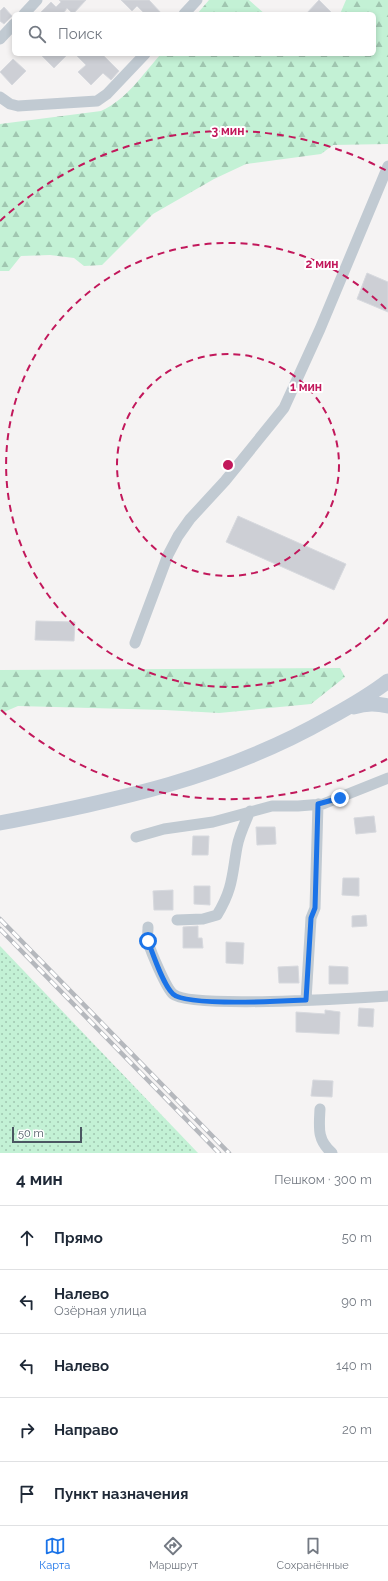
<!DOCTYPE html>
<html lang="ru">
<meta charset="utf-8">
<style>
body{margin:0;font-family:Raleway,sans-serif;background:#f6f6f7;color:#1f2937}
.scale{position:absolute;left:12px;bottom:10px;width:70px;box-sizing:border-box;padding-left:4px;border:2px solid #4a5661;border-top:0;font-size:11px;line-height:14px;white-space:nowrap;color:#4a5661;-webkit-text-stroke:3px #fff;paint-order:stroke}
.stop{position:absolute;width:12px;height:12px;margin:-9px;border:3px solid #1a73e8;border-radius:50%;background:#fff}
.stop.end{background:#1a73e8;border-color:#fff;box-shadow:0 1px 4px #0008}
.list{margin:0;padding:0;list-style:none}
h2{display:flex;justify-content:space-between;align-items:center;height:52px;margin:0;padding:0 16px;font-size:17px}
h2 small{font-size:13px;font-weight:400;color:#747a83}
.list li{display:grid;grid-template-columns:26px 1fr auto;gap:12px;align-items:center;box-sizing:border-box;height:64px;padding:0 16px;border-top:1px solid #e0e1e3}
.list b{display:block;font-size:15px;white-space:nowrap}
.list p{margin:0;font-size:13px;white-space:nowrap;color:#747a83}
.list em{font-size:13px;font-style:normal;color:#747a83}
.icon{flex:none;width:22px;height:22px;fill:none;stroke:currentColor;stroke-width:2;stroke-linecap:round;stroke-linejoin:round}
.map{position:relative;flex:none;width:388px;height:1153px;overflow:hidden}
.search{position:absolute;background:#fff;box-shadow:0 2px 6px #0003;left:12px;right:12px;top:12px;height:44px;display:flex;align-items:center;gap:10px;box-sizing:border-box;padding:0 14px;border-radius:6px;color:#747a83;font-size:15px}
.sheet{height:372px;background:#fff}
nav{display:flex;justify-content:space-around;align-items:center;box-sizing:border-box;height:56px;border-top:1px solid #e0e1e3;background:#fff;font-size:11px;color:#747a83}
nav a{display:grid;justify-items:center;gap:2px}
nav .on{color:#1a73e8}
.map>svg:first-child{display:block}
</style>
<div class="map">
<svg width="388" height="1153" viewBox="0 0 388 1153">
<defs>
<pattern id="grass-dots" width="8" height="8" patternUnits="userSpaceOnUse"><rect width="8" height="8" fill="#c3f1d5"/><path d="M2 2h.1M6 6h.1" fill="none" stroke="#a0c6b0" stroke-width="1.8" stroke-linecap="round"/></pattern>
<pattern id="forest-firs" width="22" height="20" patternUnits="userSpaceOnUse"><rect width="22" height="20" fill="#c3f1d5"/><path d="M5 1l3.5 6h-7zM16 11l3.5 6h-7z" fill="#a0c6b0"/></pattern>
</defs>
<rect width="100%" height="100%" fill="#f5f3f3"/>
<path fill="url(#grass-dots)" d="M0,946L198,1153H0Z"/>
<path fill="url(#forest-firs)" d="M209,0H249L265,14H197Z
M346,0H388V144L333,145L321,154L246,164L214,179L153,214L102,265L84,266L74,258L50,255L21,256L9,271H0V124L101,111C126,100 143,74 161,54H374V14H340Z
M340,668L345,677L311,704L219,713L165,710L18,706L4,712L0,711V670Z"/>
<path fill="#cdcfd5" stroke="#d7d9de" d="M59,0H86L73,14L67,8L63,14H39L51,2L56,7L61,2Z
M121,0H149L162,14H145L137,6L132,11Z
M319,0L333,14H306Z
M4,7L12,16L4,24L0,21V11Z
M40,54H68L54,68Z
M75,54H102L119,71L111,80L103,73L91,85L78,72L86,65Z
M13,59L26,71L12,85L0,72Z
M367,273L388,282V312L357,299Z
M238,516L346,564L334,590L226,542Z
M36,621L75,622L74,641L35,640Z
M374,816L376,832L356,834L354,818Z
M256,827H275L276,844L257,845Z
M193,836H209L208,855H192Z
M343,878H359V896L342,895Z
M194,886H210V905L194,904Z
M173,890V910H154L153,891Z
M366,915L367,926L352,927V916Z
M198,926V938H202L203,948H183V927Z
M226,942L244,943L243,964L226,963Z
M298,966L299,983H279L278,967Z
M329,966L348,967V984H329Z
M359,1008L374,1009L373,1027L358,1026Z
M325,1010L340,1012L339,1034L296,1032V1012L325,1014Z
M313,1080L333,1081L332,1097L311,1096Z"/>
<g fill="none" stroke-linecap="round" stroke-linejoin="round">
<path stroke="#c1cad2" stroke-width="11" d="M24,14L37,0
M184,14L197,0
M0,39L14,24
M0,97L10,104L18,106L97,101L107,94L145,54
M135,643L168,555L178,536L190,519L225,481L284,408L320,329L388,166
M136,837L164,829L213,822L272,806H298L323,804L388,778
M177,920L203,919L217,915C233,889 232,875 237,847C239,835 245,823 250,811
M148,927C148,932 147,937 148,942C151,952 166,988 173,994C190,1009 356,998 388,996
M306,1000L311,918L315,908L318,804
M320,1109C319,1128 317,1140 332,1153"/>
<path stroke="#c1cbd6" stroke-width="15" d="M354,707C365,703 376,703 388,706
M0,823C118,800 224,778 329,718C349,707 370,695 388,681"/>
<g stroke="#b5b8bd" stroke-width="4.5">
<path id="rail" d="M0,919L229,1153
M0,929L219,1153"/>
</g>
<use href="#rail" stroke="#fff" stroke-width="3" stroke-dasharray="9" stroke-linecap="butt"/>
</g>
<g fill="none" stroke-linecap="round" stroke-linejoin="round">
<path stroke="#1a73e8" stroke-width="5" d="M148,941C153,954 163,985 173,994C186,1007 284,1001 306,1000L311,918L315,908L318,804L340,798"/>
</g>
<g fill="none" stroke="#c2185b" stroke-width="2" stroke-dasharray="7 5">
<circle cx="228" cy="465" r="111"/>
<path d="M388 619A222 222 0 1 1 388 311"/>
<path d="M387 759A334 334 0 0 1 0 709M0 221A334 334 0 0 1 387 171"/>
</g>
<circle cx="228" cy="465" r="6" fill="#c2185b" stroke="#fff" stroke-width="2"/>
<g font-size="12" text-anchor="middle" font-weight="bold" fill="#c2185b" stroke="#fff" stroke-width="4" stroke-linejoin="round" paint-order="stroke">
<text x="228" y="135">3 мин</text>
<text x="322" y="268">2 мин</text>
<text x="306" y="391">1 мин</text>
</g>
</svg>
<div class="scale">50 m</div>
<div class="stop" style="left:148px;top:941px"></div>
<div class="stop end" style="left:340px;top:798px"></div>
<div class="search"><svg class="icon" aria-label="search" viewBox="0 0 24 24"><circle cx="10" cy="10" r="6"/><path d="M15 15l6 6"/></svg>Поиск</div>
</div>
<section class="sheet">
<h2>4 мин<small>Пешком · 300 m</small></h2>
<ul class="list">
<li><svg class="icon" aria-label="ahead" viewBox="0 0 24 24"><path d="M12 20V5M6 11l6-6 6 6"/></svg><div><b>Прямо</b></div><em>50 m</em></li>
<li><svg class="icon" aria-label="left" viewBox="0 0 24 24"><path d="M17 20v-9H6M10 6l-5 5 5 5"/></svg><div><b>Налево</b><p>Озёрная улица</p></div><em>90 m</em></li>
<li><svg class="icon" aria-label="left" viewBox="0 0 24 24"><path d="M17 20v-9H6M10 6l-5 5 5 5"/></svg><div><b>Налево</b></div><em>140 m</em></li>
<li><svg class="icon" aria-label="right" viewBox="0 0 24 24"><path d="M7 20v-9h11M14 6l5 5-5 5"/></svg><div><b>Направо</b></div><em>20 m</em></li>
<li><svg class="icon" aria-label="arrive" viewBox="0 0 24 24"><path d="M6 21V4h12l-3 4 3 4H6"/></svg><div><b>Пункт назначения</b></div></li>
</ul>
</section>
<nav>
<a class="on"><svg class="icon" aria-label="map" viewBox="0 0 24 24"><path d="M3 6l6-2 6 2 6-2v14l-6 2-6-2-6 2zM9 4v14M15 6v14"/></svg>Карта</a>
<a><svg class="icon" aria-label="directions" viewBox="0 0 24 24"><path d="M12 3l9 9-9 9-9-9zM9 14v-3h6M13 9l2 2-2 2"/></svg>Маршрут</a>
<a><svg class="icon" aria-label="saved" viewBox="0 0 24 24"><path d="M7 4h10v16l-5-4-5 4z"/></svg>Сохранённые</a>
</nav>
